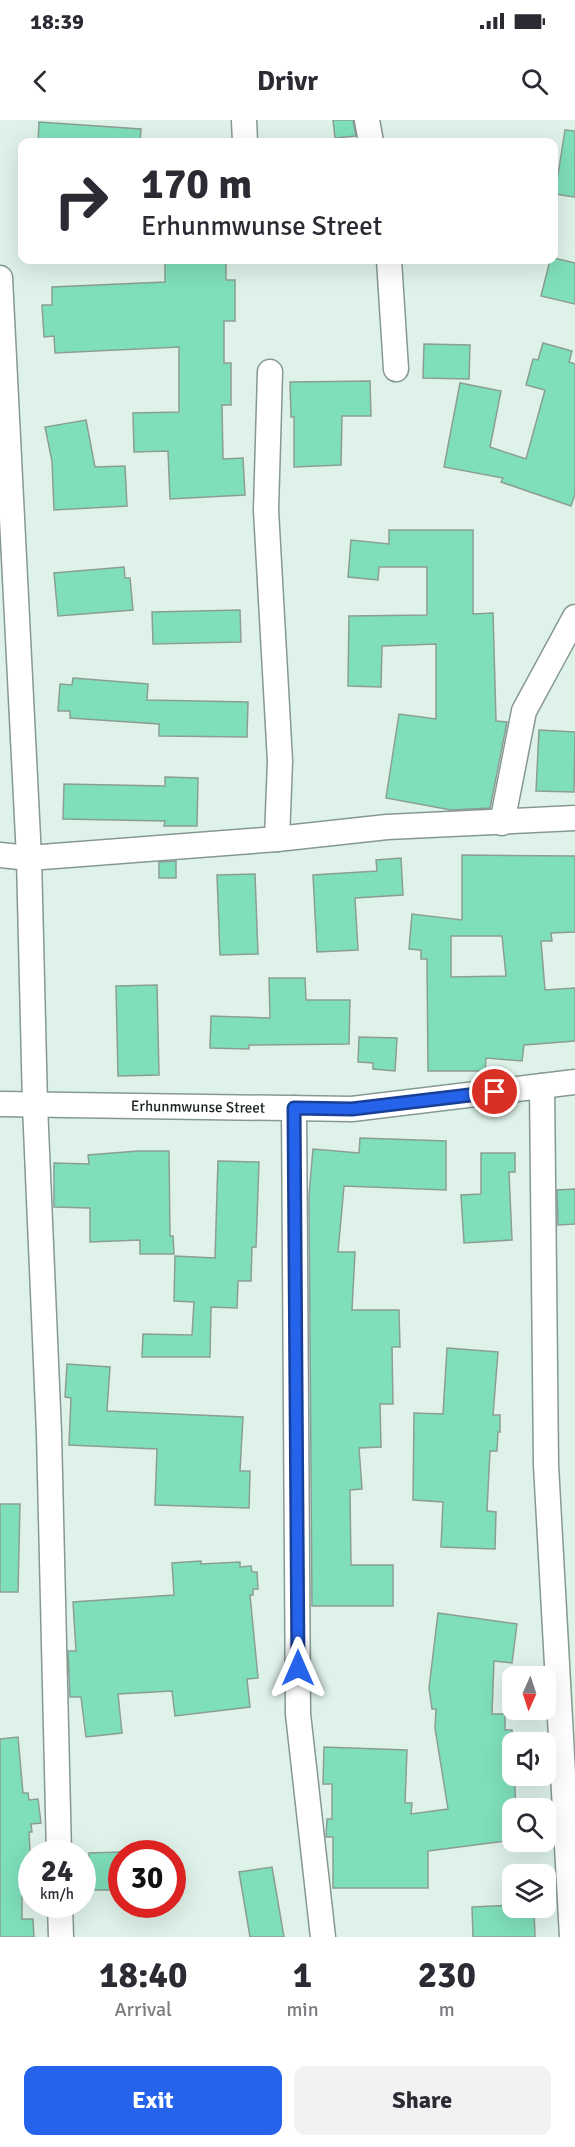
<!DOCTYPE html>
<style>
:root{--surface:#fff;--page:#f2f2f3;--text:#2b2b33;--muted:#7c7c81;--accent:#2563eb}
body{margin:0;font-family:Signika,sans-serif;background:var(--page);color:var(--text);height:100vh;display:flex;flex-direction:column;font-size:22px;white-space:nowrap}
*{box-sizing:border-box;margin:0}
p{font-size:20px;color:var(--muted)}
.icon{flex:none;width:33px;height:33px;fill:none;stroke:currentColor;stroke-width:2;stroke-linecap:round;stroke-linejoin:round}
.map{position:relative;height:1817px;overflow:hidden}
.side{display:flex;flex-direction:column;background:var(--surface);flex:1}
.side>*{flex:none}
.hud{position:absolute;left:18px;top:18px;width:540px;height:126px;border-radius:12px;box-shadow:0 6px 24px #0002;background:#fff;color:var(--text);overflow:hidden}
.needle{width:39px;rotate:183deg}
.buttons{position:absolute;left:502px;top:1546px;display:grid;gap:12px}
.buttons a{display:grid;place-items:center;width:54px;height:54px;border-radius:12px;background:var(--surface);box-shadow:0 6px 24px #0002;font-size:30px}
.speed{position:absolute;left:18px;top:1720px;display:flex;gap:12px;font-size:30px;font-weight:700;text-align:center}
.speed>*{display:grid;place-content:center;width:78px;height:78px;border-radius:50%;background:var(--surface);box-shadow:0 6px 24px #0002;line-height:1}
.speed small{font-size:15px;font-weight:400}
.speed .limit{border:9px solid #d22;background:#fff;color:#111}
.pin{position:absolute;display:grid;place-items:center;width:51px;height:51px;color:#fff;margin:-26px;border:3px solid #fff;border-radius:50%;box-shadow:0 2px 6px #0007}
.me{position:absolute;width:66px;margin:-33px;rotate:0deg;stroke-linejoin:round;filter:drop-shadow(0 0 4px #0008)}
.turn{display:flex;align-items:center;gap:21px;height:126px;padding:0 24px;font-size:27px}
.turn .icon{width:78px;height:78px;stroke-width:2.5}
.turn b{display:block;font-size:42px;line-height:51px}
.eta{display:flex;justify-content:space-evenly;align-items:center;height:102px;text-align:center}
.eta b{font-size:36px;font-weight:700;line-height:42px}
.action{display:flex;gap:12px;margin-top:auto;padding:12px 24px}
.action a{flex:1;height:69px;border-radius:12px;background:var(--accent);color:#fff;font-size:24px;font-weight:700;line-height:69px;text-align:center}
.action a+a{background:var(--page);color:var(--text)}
.status{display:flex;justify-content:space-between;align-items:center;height:42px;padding:0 30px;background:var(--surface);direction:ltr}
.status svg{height:16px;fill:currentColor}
header{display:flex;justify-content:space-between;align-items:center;height:78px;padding:0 24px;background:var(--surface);font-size:27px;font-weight:700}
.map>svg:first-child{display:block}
.building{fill:#7fdfbb;stroke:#8b9e95;stroke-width:1.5;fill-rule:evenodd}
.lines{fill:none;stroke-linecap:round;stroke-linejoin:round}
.street-casing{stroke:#869990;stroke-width:27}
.street{stroke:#fff;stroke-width:24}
.route-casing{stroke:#184099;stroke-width:15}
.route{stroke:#2563eb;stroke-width:10}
.labels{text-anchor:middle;stroke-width:4.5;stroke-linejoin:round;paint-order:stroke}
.street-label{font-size:15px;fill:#1a221e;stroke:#def2e9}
</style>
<div class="status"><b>18:39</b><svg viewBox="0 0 49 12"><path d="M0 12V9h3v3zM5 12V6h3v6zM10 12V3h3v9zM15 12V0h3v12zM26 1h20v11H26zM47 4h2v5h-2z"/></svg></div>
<header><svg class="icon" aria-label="back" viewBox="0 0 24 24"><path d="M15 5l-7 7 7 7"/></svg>Drivr<svg class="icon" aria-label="search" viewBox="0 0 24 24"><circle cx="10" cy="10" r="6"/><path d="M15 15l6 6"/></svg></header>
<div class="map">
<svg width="575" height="1817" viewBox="0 0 575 1817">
<rect width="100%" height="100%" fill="#def2e9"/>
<!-- building -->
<path class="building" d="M333,0H353L356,16L335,18Z
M39,2L141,9L140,22H38Z
M565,10L575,11V77L555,74Z
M554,138L575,143V184L541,176L550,140Z
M165,140H226V160H235V201H224V243H231V285H222L223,339L243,338L245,375L170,379L168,331L134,332L133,293L179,292V227L55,233L54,216L44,217L42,185H52V167L165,162Z
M543,223L572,231L569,242L575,244V374L571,386L501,362L503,358L444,347L460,263L501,271L490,327L526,339L545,270L526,265L533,239L538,240Z
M424,224L470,225L469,259L423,258Z
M370,261L371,296H342L341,345L294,347V297H291L290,262Z
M86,300L95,347L125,346L127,386L54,390L52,341L45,307Z
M389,410H473V494L493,493L496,601L507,602L490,688L451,690L386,678L399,594L436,599V524L382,526L381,567L348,566L349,496L427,495V447H379L378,460L348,457L351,420L389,424Z
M124,447L125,458H130L133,490L58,496L54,453Z
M240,490L241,522L153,524L152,492Z
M73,558L148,564L147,580L248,582L247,617L159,616V604L70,598V591H58L60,564L72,565Z
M539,610L575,612L574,672L536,671Z
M165,657L198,658L197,706H164L165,701L63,699L64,664L165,666Z
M462,735L575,736V812L551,813L552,821H541L545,870L575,868V921L524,925L522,941L486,938L485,951H428L427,839H421V830L409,829L412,794L462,800ZM451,816H502L506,856L451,857Z
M401,738L403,775L355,778L358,830L317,832L313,755L377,751L376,740Z
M176,741V758H159V742Z
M255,754L258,834L220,835L217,755Z
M269,858H305L306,880H350L349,924L249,925V929L210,928L211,896L270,898Z
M157,865L159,955L118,956L116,866Z
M359,917L397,918L395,951L373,949V943L358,942Z
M360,1018L446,1021V1070L344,1066L338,1132H355L352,1190H399L400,1227H392L393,1284H380L381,1327L359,1328L362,1369L350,1370L351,1445H393V1486H312L309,1076L313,1029L359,1033Z
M138,1031H169L170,1116H173L174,1134H140V1120L90,1122V1088L54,1087V1043L89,1044L88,1035Z
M481,1033H515V1052H509L512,1120L464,1123L461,1075L481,1074Z
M218,1041L259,1042L256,1127H252L251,1161H238L237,1188L211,1187L210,1237H142L143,1214L192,1215L194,1182L174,1181L175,1136L215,1138Z
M575,1069V1104L558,1105L557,1070Z
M447,1228L498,1232L493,1295H500V1312H498L497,1331H490L487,1391L496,1392L495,1429L441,1427L443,1382L413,1380L414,1293L443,1294Z
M67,1244L110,1247L107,1291L243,1297L240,1351H250L249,1388L155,1385L157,1329L69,1325L71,1278L65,1277Z
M0,1384H20L18,1472H0Z
M201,1441V1444L240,1442V1447L251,1446L252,1452H257L258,1469H253V1475H250L258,1558L247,1559L250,1587L175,1596L172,1571L118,1574L122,1613L86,1617L81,1577H70L68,1531H76L73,1482L174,1475L172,1443Z
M438,1493L517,1504L512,1543L494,1541L492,1594H505V1610H512L516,1689H513V1720L428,1731V1768H333V1717H326L327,1699H332V1664H323L324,1627L407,1630L405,1683H412L411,1694L448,1689L435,1608L436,1589H432L429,1568Z
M18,1617L23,1673H28L29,1680L38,1679L41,1703L31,1704L32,1712H29L32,1771L22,1772V1799H33L34,1817H0V1619Z
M122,1732V1770H90L89,1733Z
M272,1747L284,1817H250L239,1752Z
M513,1785V1788H534L535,1817H473L472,1787Z"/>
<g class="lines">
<!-- street casing -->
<g class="street-casing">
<g id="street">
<path d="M244,0L245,22"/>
<path d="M367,0L371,22"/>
<path d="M389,140L396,249"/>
<path d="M0,158L29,738L35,985L49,1313L59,1734"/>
<path d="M270,252L266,390L280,641L277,719"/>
<path d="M502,703L524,591L575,497"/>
<path d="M0,735L29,738L277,719L387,707L575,698"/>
<path d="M542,966L546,1345L572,1817"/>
<path id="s1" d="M0,984L352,989L575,962"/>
<path d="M294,988L298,1594L323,1817"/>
<path d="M60,1785L61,1817"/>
</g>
</g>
<!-- street -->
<use href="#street" class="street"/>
</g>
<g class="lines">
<!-- route casing -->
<g class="route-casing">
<path id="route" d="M298,1548L294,988L352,989L495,972"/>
</g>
<!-- route -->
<use href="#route" class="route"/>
</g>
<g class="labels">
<!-- street labels -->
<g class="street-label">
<text dy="5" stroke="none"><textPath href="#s1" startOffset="198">Erhunmwunse Street</textPath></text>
</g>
</g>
</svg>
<div class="buttons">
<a><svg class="needle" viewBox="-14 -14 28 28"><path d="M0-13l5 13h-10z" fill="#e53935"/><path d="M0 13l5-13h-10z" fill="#7c7c81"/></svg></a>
<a><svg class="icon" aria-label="sound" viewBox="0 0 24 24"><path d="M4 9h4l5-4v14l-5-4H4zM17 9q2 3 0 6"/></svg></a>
<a><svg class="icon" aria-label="search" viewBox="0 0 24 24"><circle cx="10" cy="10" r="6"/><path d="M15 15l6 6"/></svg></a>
<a><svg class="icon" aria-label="layers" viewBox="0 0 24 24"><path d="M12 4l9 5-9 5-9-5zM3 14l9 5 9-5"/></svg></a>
</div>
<div class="speed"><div>24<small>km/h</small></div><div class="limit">30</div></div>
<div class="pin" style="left:495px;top:972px;background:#d93025"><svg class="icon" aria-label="arrive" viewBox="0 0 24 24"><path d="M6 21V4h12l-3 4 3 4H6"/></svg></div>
<svg class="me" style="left:298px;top:1548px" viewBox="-20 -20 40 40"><path d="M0-17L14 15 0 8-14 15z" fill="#2563eb" stroke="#fff" stroke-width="4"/></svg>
<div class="hud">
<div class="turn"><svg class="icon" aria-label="right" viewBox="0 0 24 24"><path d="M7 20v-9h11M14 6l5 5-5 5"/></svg><div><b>170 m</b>Erhunmwunse Street</div></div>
</div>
</div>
<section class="side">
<div class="eta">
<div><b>18:40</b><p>Arrival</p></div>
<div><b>1</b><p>min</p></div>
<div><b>230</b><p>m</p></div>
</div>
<div class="action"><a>Exit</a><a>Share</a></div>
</section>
